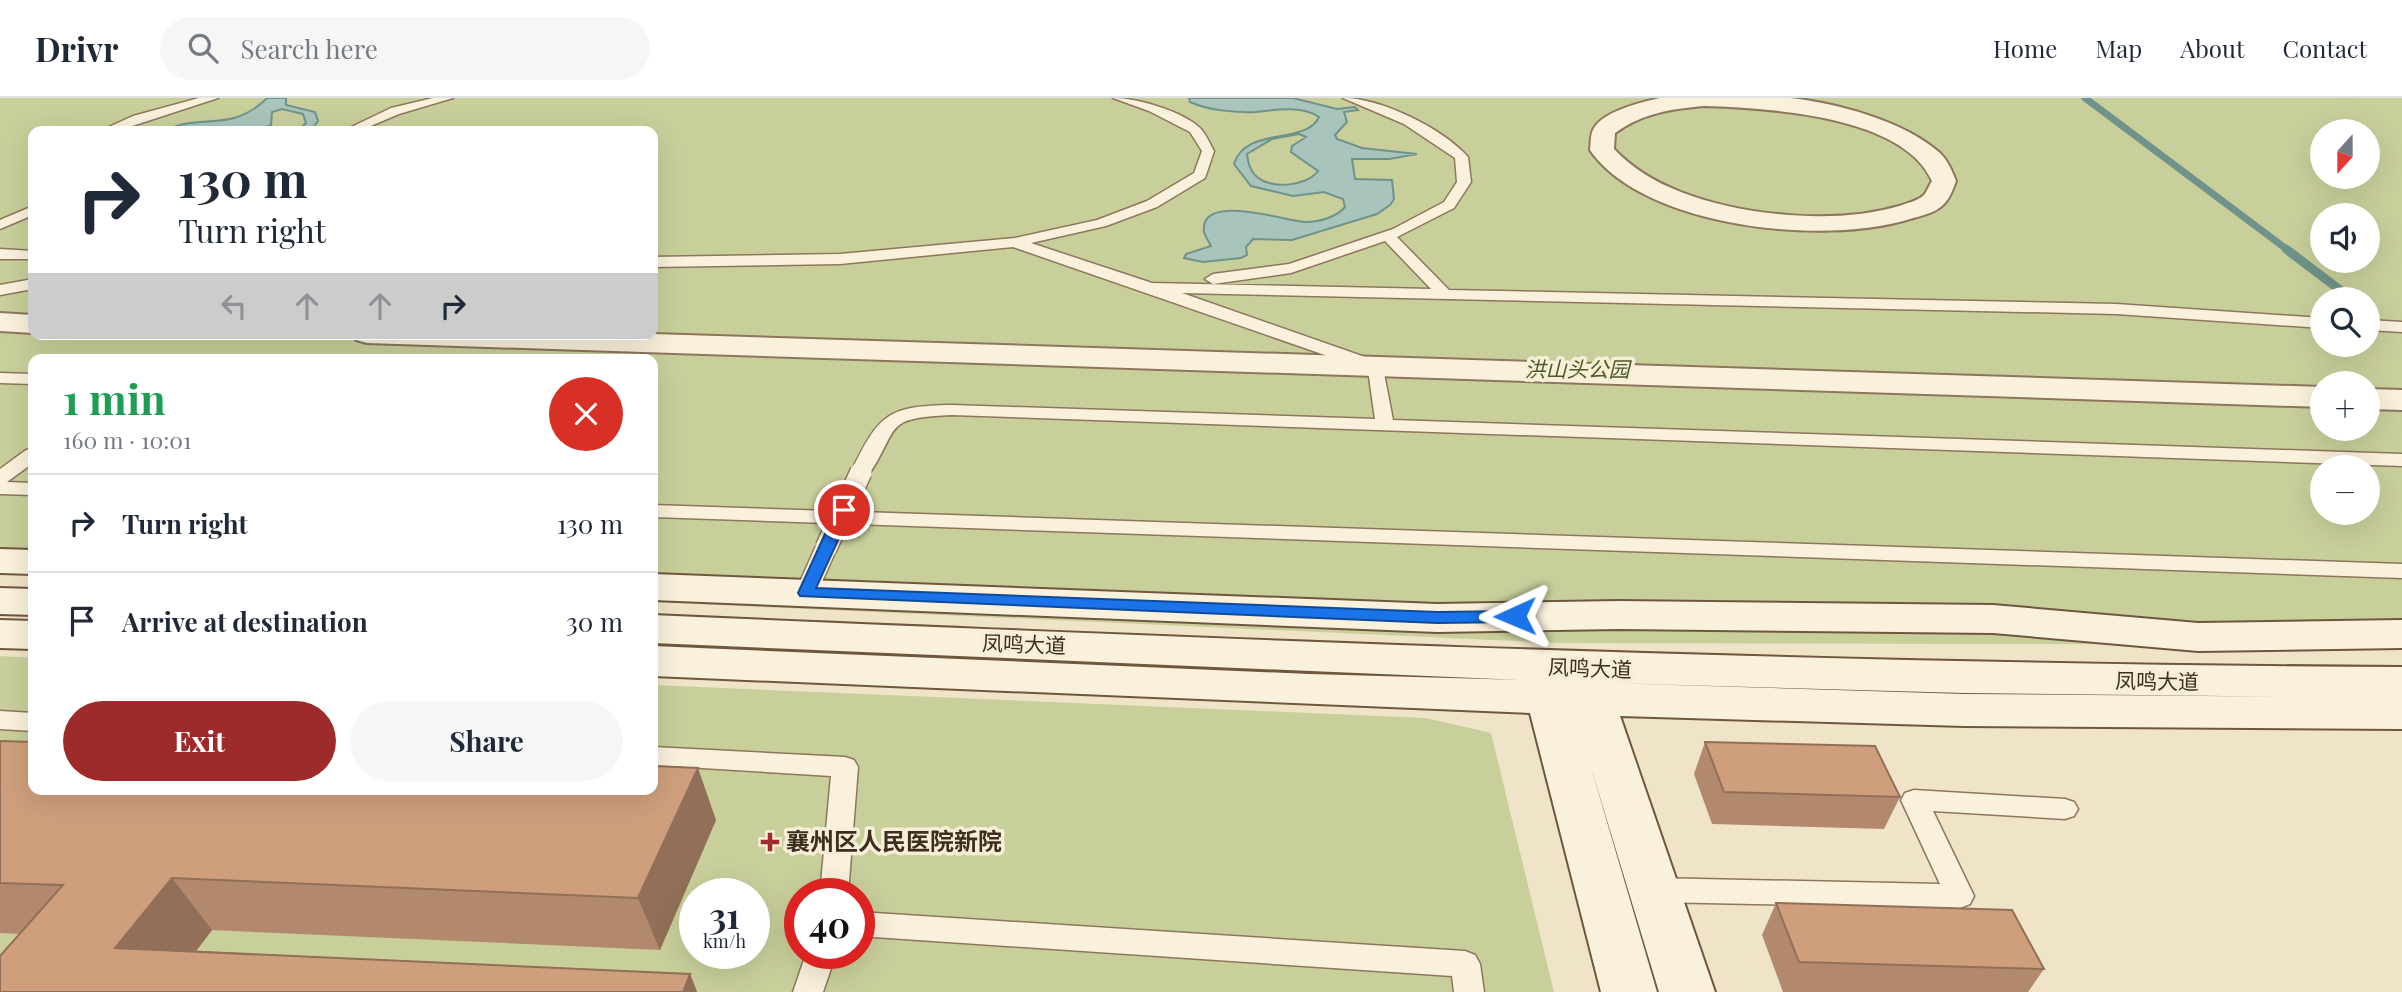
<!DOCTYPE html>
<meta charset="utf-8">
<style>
:root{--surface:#fff;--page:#f6f6f7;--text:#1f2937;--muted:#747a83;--line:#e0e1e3;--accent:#9e2a2b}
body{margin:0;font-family:"Playfair Display","Noto Sans SC",serif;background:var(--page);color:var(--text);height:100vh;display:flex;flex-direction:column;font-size:26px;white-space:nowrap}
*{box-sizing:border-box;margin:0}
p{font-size:23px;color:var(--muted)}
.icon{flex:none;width:38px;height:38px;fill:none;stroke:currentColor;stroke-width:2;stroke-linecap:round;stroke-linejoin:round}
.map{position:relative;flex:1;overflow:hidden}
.panel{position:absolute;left:28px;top:256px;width:630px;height:441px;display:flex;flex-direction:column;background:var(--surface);border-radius:14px;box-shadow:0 7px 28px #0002}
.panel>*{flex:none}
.banner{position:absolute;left:28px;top:28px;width:630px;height:214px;border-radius:14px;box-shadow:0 7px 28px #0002;background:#fff;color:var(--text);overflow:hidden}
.needle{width:46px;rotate:201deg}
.tools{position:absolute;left:2310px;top:21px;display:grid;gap:14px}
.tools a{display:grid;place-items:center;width:70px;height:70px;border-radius:50%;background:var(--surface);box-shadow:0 7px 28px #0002;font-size:35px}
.speed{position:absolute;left:679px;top:780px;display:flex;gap:14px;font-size:35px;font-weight:700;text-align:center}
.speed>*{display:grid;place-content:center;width:91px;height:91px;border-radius:50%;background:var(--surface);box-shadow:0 7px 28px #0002;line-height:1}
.speed small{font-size:18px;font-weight:400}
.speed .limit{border:10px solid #d22;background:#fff;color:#111}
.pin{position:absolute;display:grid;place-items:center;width:60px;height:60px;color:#fff;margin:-30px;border:4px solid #fff;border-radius:50%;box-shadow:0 2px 7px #0007}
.me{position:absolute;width:77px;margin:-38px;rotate:269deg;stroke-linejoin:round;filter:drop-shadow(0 0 5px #0008)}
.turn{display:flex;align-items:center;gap:24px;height:147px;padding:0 35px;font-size:32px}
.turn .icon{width:91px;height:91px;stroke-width:2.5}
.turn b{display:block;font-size:49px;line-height:60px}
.lanes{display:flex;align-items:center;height:66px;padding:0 35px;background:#0003;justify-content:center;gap:35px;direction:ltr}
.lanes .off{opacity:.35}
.round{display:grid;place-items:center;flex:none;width:74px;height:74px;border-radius:37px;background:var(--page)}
.overview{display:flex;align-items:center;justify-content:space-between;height:119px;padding:0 35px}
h1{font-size:42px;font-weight:700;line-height:52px;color:#1e9e55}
.cta{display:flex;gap:14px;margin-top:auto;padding:14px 35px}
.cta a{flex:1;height:80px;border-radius:42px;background:var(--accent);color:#fff;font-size:28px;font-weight:700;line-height:80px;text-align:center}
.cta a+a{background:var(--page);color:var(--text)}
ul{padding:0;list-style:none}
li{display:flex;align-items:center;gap:21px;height:98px;padding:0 35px;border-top:2px solid var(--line)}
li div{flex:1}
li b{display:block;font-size:26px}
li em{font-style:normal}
header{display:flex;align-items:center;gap:42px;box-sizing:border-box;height:98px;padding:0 35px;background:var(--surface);border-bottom:2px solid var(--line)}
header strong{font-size:33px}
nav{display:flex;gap:38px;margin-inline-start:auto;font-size:24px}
.search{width:490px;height:63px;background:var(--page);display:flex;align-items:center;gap:18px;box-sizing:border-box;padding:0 24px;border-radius:38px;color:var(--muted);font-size:26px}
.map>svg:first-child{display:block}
.green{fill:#c9cf9b;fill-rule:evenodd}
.water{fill:#a9c4bc;stroke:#6f938a;stroke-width:2;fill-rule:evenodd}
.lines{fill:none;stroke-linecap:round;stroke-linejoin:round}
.stream-far1{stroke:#6f938a;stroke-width:7}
.stream{stroke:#6f938a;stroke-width:9}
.lane-casing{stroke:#8d765c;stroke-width:3}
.street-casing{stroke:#8d765c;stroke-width:4}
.secondary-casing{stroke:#6f573f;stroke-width:4}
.lane{fill:#faf1dc;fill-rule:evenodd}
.street{fill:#faf1dc;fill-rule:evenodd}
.secondary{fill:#faf1dc;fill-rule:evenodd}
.lane-bridge-casing{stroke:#8d765c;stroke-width:24;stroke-linecap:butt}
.lane-bridge{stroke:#faf1dc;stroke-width:21}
.wall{fill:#b2896c}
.shaded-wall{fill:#916f58}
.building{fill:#cf9f7d;stroke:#916f58;stroke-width:2}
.route{fill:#1a73e8;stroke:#114b97;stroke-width:2}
.poi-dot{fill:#9e2a2b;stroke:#f7eed8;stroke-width:2.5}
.labels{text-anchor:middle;stroke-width:7;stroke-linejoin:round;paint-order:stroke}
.park-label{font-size:21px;font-style:italic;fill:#4d5a26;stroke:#f7eed8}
.street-label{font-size:21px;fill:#3d2e20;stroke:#f7eed8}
.near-poi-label{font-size:24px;font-weight:bold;fill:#3d2e20;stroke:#f7eed8;text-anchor:start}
</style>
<header>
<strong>Drivr</strong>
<div class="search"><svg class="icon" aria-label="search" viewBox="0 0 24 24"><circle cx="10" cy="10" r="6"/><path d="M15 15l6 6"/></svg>Search here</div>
<nav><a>Home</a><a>Map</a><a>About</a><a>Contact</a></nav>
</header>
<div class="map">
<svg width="2402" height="894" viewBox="0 0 2402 894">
<rect width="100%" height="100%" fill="#f0e4c8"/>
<!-- green -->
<path class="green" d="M0,0H2402V547L1562,545L653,504V261H33V474L0,472ZM33,33H653V236H33ZM2322,33H2368V79H2322ZM2322,117H2368V163H2322ZM2322,201H2368V247H2322ZM2322,285H2368V331H2322ZM2322,369H2368V415H2322Z
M0,558L33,560V691H653V587L1426,620L1491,635L1554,894H0ZM695,796H754V856H695ZM800,796H859V856H800Z"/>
<!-- water -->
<path class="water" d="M267,0H286V7L315,14L318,23L310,33H298L306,25L303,16L282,11L272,14L271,27L258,33H165C201,14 231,36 267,0Z
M1189,0H1293L1337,11L1355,9L1358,12L1344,14L1347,24L1335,37L1337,41L1362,50L1417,56L1389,61H1352L1355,81L1392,82L1394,101L1390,107L1377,116L1292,142L1253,141L1246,149L1247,157L1241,160L1203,164L1184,160L1186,156L1211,148C1209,144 1205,138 1204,134C1199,93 1288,124 1306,124C1320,124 1336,119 1345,109L1343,101L1324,94L1293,98L1251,88L1234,66C1245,28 1307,47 1319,19C1301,7 1275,12 1255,14C1234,15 1208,12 1190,4ZM1299,36L1306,39L1292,48L1291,54L1318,73C1306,89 1269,92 1255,77C1249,71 1248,63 1247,56L1272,41Z"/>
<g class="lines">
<!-- stream-far1 -->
<path class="stream-far1" d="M2085,0L2289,153"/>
<!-- stream -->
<path class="stream" d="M2286,151L2352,201"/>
<!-- lane casing -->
<g class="lane-casing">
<path id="lane" d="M199,0H218L117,33H100L133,18Z
M433,0H453L399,16L359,33H343L391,10Z
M1113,0C1137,0 1182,13 1200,30C1206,36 1210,46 1214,53L1205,80L1157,109L1106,128L1031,145L1152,185L1431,191L1385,143L1291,175L1213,186L1205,181L1213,176L1289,166L1393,131L1444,104L1457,84L1455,60L1404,26L1343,0C1381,0 1442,30 1468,59L1471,84L1454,110L1397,139L1449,192L2116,206L2322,220V230L2116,216L1182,195L1382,265L1393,322L2402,356V368L952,317C881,320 901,329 868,378L861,380L851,374C879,316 887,308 952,307L1375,321L1368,272L1013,149L840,166L653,169V159L840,156L1015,140L1097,122L1147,103L1194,75L1202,53L1190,34L1149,13Z
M33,108V117L0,131V122Z
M0,151L33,153V161H0Z
M33,181V191L0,197V187Z
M2368,222L2402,224V234L2368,232Z
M0,275L33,276V286L0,285Z
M33,350V365L7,384L33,385V397L0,396V371L26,352Z
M653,407L2402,466V480L653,419Z
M826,443L833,445L837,450L817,495L814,500H798L795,495L815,450L819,445Z
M0,613L33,615V633L0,631Z
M653,649L845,659L854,662L858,669L848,796H820L831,678L653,667Z
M1914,692L2065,701L2074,704L2078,711L2074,718L2065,721L1933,713L1974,798L1970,806L1960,810L1654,804L1644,800L1640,792L1644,784L1654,780L1940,786L1901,702L1905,695Z
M859,814L1465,853L1475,857L1480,866L1484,894H1454L1452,878L859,838Z
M806,856H836L823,894H793Z"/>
</g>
<!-- street casing -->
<g class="street-casing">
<path id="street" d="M1660,0C1703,0 1747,0 1790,0C1837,5 1904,23 1940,55C1948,63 1952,73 1956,83C1953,91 1950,100 1944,106C1936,115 1920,118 1910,121C1825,148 1644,130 1590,52C1591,45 1590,36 1594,30C1604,13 1642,4 1660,0ZM1704,8C1767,10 1903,17 1932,83C1929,87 1927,94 1924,97C1918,103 1907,105 1899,108C1836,127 1743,118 1681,94C1655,84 1633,71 1614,51L1615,35C1643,15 1671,11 1704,8Z
M0,215L33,217V235L0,233Z
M352,236H653L2322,289V309L367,245L356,242Z
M2368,291L2402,292V312L2368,311Z"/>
</g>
<!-- secondary casing -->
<g class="secondary-casing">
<path id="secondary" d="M0,451L33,452V476L0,475Z
M653,476L1437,506L1619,503L1993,507L2198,525L2402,522V550L2198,553L1993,535L1619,531L1437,534L653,502Z
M0,490L33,491V517L0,516Z
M653,517C1236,542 1818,566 2402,569V631L1964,628L1620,618L1715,894H1659L1590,666L1657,894H1601L1530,615L653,578V548L1309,576L1521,582L653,545ZM1608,585L1964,595L2312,599L1964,596Z
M0,522L33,523V551L0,550Z"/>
</g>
<!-- lane -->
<use href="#lane" class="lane"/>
<!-- street -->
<use href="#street" class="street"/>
<!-- secondary -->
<use href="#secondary" class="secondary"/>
<!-- lane-bridge casing -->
<g class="lane-bridge-casing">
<path id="lane-bridge" d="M826,450L861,374"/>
</g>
<!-- lane-bridge -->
<use href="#lane-bridge" class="lane-bridge"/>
</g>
<!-- wall -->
<path class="wall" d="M0,643L716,722L660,852L212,832L196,853L690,876L697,894H0L20,836L0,835Z
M1705,644L1900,699L1884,731L1712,726L1694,676Z
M1776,805L2044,871L2028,894H1783L1762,837Z"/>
<!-- shaded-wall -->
<path class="shaded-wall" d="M698,670L716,722L660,852L638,800Z
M172,780L212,832L165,894L115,850Z
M690,876L697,894H683Z"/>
<!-- building -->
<path class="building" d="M0,643L33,644V691H653V668L698,670L638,800L172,780L115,850L690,876L683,894H0V858L63,787L0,785Z
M1705,644L1875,648L1900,699L1724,694Z
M1776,805L2012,812L2044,871L1799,864Z"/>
<!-- route -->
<path class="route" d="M844,407L852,412L816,490L1437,514L1515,513L1523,518L1515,524L1437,525L800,498L798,495L836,412Z"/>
<!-- markers -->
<path class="poi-dot" d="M766.5 733.5h7v7h7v7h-7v7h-7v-7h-7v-7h7z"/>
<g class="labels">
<!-- park labels -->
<g class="park-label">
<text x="1577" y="279">洪山头公园</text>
</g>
<!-- street labels -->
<g class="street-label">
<text transform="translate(1024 547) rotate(2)" y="7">凤鸣大道</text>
<text transform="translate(1590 571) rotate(2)" y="7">凤鸣大道</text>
<text transform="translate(2157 584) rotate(1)" y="7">凤鸣大道</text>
</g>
<!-- near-poi labels -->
<g class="near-poi-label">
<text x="786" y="752">襄州区人民医院新院</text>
</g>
</g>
</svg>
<div class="tools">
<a><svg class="needle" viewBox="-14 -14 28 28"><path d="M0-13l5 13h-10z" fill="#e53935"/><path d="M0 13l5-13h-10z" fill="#747a83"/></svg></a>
<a><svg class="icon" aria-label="sound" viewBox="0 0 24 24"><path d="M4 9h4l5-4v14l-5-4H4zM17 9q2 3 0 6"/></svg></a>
<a><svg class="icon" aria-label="search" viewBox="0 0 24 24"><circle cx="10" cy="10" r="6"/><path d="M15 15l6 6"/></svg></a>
<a>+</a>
<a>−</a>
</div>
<div class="speed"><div>31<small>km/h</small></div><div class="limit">40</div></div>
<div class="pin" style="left:844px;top:412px;background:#d93025"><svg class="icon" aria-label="arrive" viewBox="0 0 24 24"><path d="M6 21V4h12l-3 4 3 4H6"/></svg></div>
<svg class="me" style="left:1515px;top:518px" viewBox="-20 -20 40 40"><path d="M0-17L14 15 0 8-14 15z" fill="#1a73e8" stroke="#fff" stroke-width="4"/></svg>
<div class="banner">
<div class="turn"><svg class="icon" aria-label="right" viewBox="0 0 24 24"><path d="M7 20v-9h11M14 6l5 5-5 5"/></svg><div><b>130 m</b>Turn right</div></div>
<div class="lanes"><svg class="icon off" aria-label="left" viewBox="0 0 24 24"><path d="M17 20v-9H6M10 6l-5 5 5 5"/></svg><svg class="icon off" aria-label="ahead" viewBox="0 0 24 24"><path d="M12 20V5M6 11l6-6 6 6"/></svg><svg class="icon off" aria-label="ahead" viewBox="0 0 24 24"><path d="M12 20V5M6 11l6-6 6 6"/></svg><svg class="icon" aria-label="right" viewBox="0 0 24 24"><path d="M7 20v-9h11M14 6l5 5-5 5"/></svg></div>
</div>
<section class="panel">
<div class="overview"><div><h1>1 min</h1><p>160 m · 10:01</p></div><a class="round" style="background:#d93025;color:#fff"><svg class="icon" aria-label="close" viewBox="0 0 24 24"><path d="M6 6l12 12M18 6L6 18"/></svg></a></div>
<ul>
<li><svg class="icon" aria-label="right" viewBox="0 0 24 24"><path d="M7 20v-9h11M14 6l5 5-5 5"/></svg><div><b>Turn right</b></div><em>130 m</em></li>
<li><svg class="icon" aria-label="arrive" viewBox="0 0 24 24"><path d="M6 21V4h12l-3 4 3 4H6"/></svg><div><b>Arrive at destination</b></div><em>30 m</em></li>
</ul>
<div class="cta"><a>Exit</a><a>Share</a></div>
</section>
</div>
